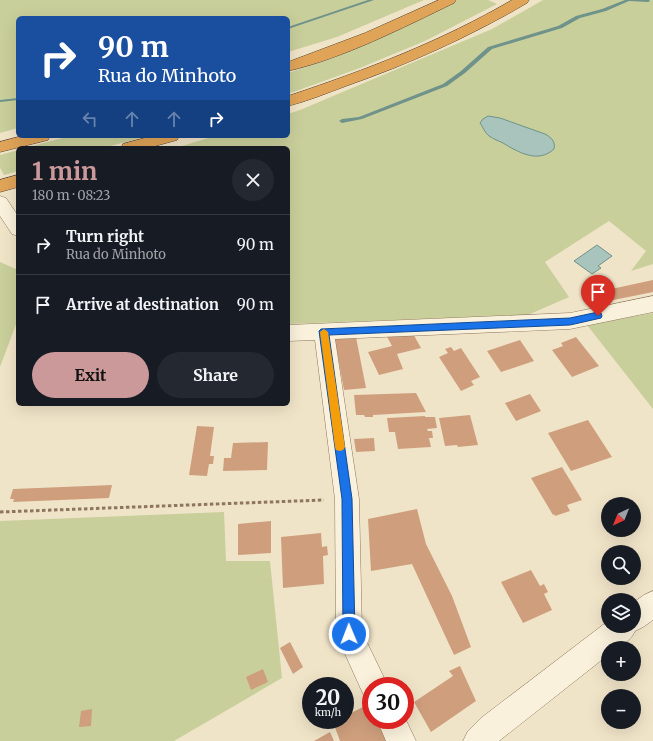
<!DOCTYPE html>
<meta charset="utf-8">
<style>
:root{--surface:#171b24;--page:#242831;--text:#f1f3f6;--muted:#9ea1a6;--line:#363941;--accent:#cc999b}
body{margin:0;font-family:Merriweather,serif;background:var(--page);color:var(--text);height:100vh;display:flex;flex-direction:column;font-size:15px;white-space:nowrap}
*{box-sizing:border-box;margin:0}
p{font-size:13px;color:var(--muted)}
.icon{flex:none;width:22px;height:22px;fill:none;stroke:currentColor;stroke-width:2;stroke-linecap:round;stroke-linejoin:round}
.map{position:relative;flex:1;overflow:hidden}
.panel{position:absolute;left:16px;top:146px;width:274px;height:260px;display:flex;flex-direction:column;background:var(--surface);border-radius:6px;box-shadow:0 4px 16px #0002}
.panel>*{flex:none}
.guide{position:absolute;left:16px;top:16px;width:274px;height:122px;border-radius:6px;box-shadow:0 4px 16px #0002;background:#1a4fa0;color:#fff;overflow:hidden}
.needle{width:26px;rotate:223deg}
.controls{position:absolute;left:601px;top:497px;display:grid;gap:8px}
.controls a{display:grid;place-items:center;width:40px;height:40px;border-radius:50%;background:var(--surface);box-shadow:0 4px 16px #0002;font-size:20px}
.speed{position:absolute;left:302px;top:677px;display:flex;gap:8px;font-size:20px;font-weight:700;text-align:center}
.speed>*{display:grid;place-content:center;width:52px;height:52px;border-radius:50%;background:var(--surface);box-shadow:0 4px 16px #0002;line-height:1}
.speed small{font-size:10px;font-weight:400}
.speed .limit{border:6px solid #d22;background:#fff;color:#111}
.pin{position:absolute;display:grid;place-items:center;width:34px;height:34px;color:#fff;margin:-41px -17px;border-radius:50% 50% 50% 0;rotate:-45deg;box-shadow:0 0 4px #0007}
.pin .icon{rotate:45deg}
.me{position:absolute;width:44px;margin:-22px;rotate:359deg;stroke-linejoin:round;filter:drop-shadow(0 0 3px #0008)}
.turn{display:flex;align-items:center;gap:14px;height:84px;padding:0 16px;font-size:18px}
.turn .icon{width:52px;height:52px;stroke-width:2.5}
.turn b{display:block;font-size:28px;line-height:34px}
.lanes{display:flex;align-items:center;height:38px;padding:0 16px;background:#0003;justify-content:center;gap:20px;direction:ltr}
.lanes .off{opacity:.35}
.round{display:grid;place-items:center;flex:none;width:42px;height:42px;border-radius:21px;background:var(--page)}
.head{display:flex;align-items:center;justify-content:space-between;height:68px;padding:0 16px}
h1{font-size:24px;font-weight:700;line-height:30px;color:var(--accent)}
.primary-button{display:flex;gap:8px;margin-top:auto;padding:8px 16px}
.primary-button a{flex:1;height:46px;border-radius:24px;background:var(--accent);color:#111;font-size:16px;font-weight:700;line-height:46px;text-align:center}
.primary-button a+a{background:var(--page);color:var(--text)}
ul{padding:0;list-style:none}
li{display:flex;align-items:center;gap:12px;height:60px;padding:0 16px;border-top:1px solid var(--line)}
li div{flex:1}
li b{display:block;font-size:15px}
li em{font-style:normal}
.map>svg:first-child{display:block}
.green{fill:#c9cf9b}
.water{fill:#a9c4bc;stroke:#6f938a}
.lines{fill:none;stroke-linecap:round;stroke-linejoin:round}
.stream{fill:#6f938a;fill-rule:evenodd}
.building{fill:#cf9f7d}
.minor-casing{stroke:#8d765c;stroke-width:1}
.motorway-casing{stroke:#5b4430;stroke-width:1}
.path{stroke:#8d765c;stroke-width:3;stroke-dasharray:3.5 2.5;stroke-linecap:butt}
.minor{fill:#faf1dc;fill-rule:evenodd}
.motorway{fill:#e0a458;fill-rule:evenodd}
.route{fill:#1a73e8;stroke:#114b97}
.slow{fill:#f59e0b}
</style>
<div class="map">
<svg width="653" height="741" viewBox="0 0 653 741">
<rect width="100%" height="100%" fill="#f0e4c8"/>
<!-- green -->
<path class="green" d="M0,0H424L337,37L288,52V18H18V128L0,133Z
M458,0H488L497,4L425,41L360,68L288,94V73L336,57L383,37Z
M543,0H653V264L631,271L646,251L609,221L545,262L569,297L528,315L288,324V148H175L215,136H288V114L300,110L492,29Z
M70,136H148L103,148H25Z
M18,150V171L4,175L0,168V155Z
M0,262L18,270V319L0,367Z
M653,313V409L587,325Z
M224,512L226,561H270L282,678L174,741H0V521Z"/>
<!-- water -->
<path class="water" d="M488,116L500,118L545,134C551,137 556,142 554,149C538,164 518,152 503,143C499,141 493,139 489,136C485,133 483,127 480,123L483,119Z
M597,245L612,256L598,266L601,268L592,274L574,261Z"/>
<g class="lines">
<!-- stream -->
<path class="stream" d="M368,0H374L288,29V27Z
M625,0H649L650,1L648,2L629,1L606,11L580,18L562,28L492,49L465,73L447,86L362,119L342,123L339,121L342,119L359,117L443,84L461,71L488,47L558,26L576,16L602,9Z
M18,98V100L0,102V100Z"/>
</g>
<!-- building -->
<path class="building" d="M653,280V292L594,304L588,294Z
M411,330L421,348L397,354L403,369L379,375L368,352L392,346L384,331Z
M355,332L366,388L344,390L334,335Z
M576,337L599,366L572,377L552,350L563,346L561,343Z
M520,340L534,361L501,372L487,351Z
M451,347L454,351L461,348L480,377L471,381L474,385L461,391L439,357L448,353L445,349Z
M416,393L426,412L373,415V417H365L364,415H356L354,395Z
M530,394L541,411L516,421L505,403Z
M470,415L478,445L458,447L457,445L445,446L439,418Z
M425,416V417H435L437,428L427,429L428,431H432L433,438H429L431,447L398,449L395,432H389L387,418Z
M588,420L612,457L571,471L548,433Z
M197,426L214,427L210,456H214L213,464H209L207,476L189,475Z
M374,438L375,451L356,452L354,439Z
M268,442L267,470L223,471L224,458H231L233,443Z
M562,467L582,500L567,505L570,511L555,516L554,514L553,515L531,478Z
M112,485L109,498L13,502L14,499H10L13,489Z
M417,509L426,544L452,596L471,647L454,655L412,564L371,571L368,519Z
M271,521V553L238,555V524Z
M321,533L322,547L327,546L328,555L323,556L324,584L283,588L281,537Z
M531,570L540,586L544,584L548,592L544,594L552,610L523,623L501,582Z
M290,642L303,667L293,674L280,648Z
M460,666L476,701L431,732L414,702L453,676L449,671Z
M263,669L268,682L251,690L246,677Z
M371,703V720H384L393,741H340L333,722L338,720H345V716Z
M92,709L91,726L79,727L81,711Z
M330,732L334,741H314Z"/>
<g class="lines">
<!-- minor casing -->
<g class="minor-casing">
<path id="minor" d="M0,196L6,198L18,216V236L12,234L0,216Z
M653,296V312L570,329L335,339L359,499L362,632L388,686H371V699L364,696L336,634L335,499L315,340L288,341V325L570,313Z
M653,591V620L643,627L635,631C631,641 619,648 608,648V655L499,741H463L468,731L481,718L608,621V626H634V602L644,595Z
M405,718L416,741H386L377,720H405Z"/>
</g>
<!-- motorway casing -->
<g class="motorway-casing">
<path id="motorway" d="M439,0H456L454,3C402,28 344,58 288,71V62L365,33Z
M512,0H529L527,3C469,37 409,64 346,86C327,93 308,101 288,106V96C366,70 442,41 512,0Z
M22,136H50L48,140L0,152V142Z
M152,136H179L177,140L148,148H121L123,144Z
M18,175V187L0,192V180Z"/>
</g>
<!-- path -->
<path class="path" d="M0,512L324,500"/>
<!-- minor -->
<use href="#minor" class="minor"/>
<!-- motorway -->
<use href="#motorway" class="motorway"/>
</g>
<!-- route -->
<path class="route" d="M598,312L601,313L602,316L601,318L570,325L329,335L352,499L355,634L353,639L349,640L345,639L343,634L342,499L319,331L321,329L570,318Z"/>
<!-- slow -->
<path class="slow" d="M324,329L328,332L345,447L343,450L340,451L336,450L335,447L320,332Z"/>
</svg>
<div class="controls">
<a><svg class="needle" viewBox="-14 -14 28 28"><path d="M0-13l5 13h-10z" fill="#e53935"/><path d="M0 13l5-13h-10z" fill="#9ea1a6"/></svg></a>
<a><svg class="icon" aria-label="search" viewBox="0 0 24 24"><circle cx="10" cy="10" r="6"/><path d="M15 15l6 6"/></svg></a>
<a><svg class="icon" aria-label="layers" viewBox="0 0 24 24"><path d="M12 4l9 5-9 5-9-5zM3 14l9 5 9-5"/></svg></a>
<a>+</a>
<a>−</a>
</div>
<div class="speed"><div>20<small>km/h</small></div><div class="limit">30</div></div>
<div class="pin" style="left:598px;top:316px;background:#d93025"><svg class="icon" aria-label="arrive" viewBox="0 0 24 24"><path d="M6 21V4h12l-3 4 3 4H6"/></svg></div>
<svg class="me" style="left:349px;top:634px" viewBox="-20 -20 40 40"><circle r="17" fill="#1a73e8" stroke="#fff" stroke-width="3"/><path d="M0-11L8 9 0 5-8 9z" fill="#fff"/></svg>
<div class="guide">
<div class="turn"><svg class="icon" aria-label="right" viewBox="0 0 24 24"><path d="M7 20v-9h11M14 6l5 5-5 5"/></svg><div><b>90 m</b>Rua do Minhoto</div></div>
<div class="lanes"><svg class="icon off" aria-label="left" viewBox="0 0 24 24"><path d="M17 20v-9H6M10 6l-5 5 5 5"/></svg><svg class="icon off" aria-label="ahead" viewBox="0 0 24 24"><path d="M12 20V5M6 11l6-6 6 6"/></svg><svg class="icon off" aria-label="ahead" viewBox="0 0 24 24"><path d="M12 20V5M6 11l6-6 6 6"/></svg><svg class="icon" aria-label="right" viewBox="0 0 24 24"><path d="M7 20v-9h11M14 6l5 5-5 5"/></svg></div>
</div>
<section class="panel">
<div class="head"><div><h1>1 min</h1><p>180 m · 08:23</p></div><a class="round"><svg class="icon" aria-label="close" viewBox="0 0 24 24"><path d="M6 6l12 12M18 6L6 18"/></svg></a></div>
<ul>
<li><svg class="icon" aria-label="right" viewBox="0 0 24 24"><path d="M7 20v-9h11M14 6l5 5-5 5"/></svg><div><b>Turn right</b><p>Rua do Minhoto</p></div><em>90 m</em></li>
<li><svg class="icon" aria-label="arrive" viewBox="0 0 24 24"><path d="M6 21V4h12l-3 4 3 4H6"/></svg><div><b>Arrive at destination</b></div><em>90 m</em></li>
</ul>
<div class="primary-button"><a>Exit</a><a>Share</a></div>
</section>
</div>
